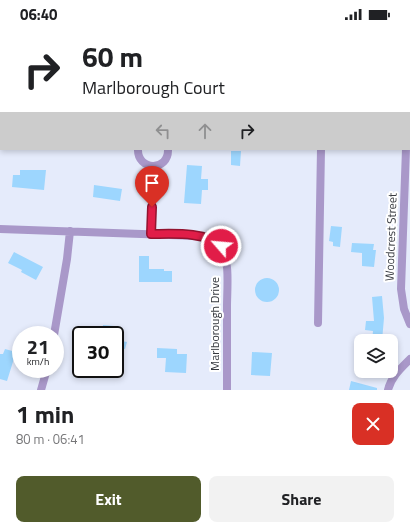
<!DOCTYPE html>
<meta charset="utf-8">
<style>
:root{--surface:#fff;--page:#f2f2f2;--text:#202124;--muted:#757577;--accent:#515b2b}
body{margin:0;font-family:"Titillium Web",sans-serif;background:var(--page);color:var(--text);height:100vh;display:flex;flex-direction:column;font-size:15px;white-space:nowrap}
*{box-sizing:border-box;margin:0}
p{font-size:13px;color:var(--muted)}
.icon{flex:none;width:22px;height:22px;fill:none;stroke:currentColor;stroke-width:2;stroke-linecap:round;stroke-linejoin:round}
.map{position:relative;height:362px;overflow:hidden}
.details{display:flex;flex-direction:column;background:var(--surface);flex:1}
.details>*{flex:none}
.guide{position:absolute;left:0px;top:0px;width:410px;height:122px;box-shadow:0 2px 6px #0003;background:#fff;color:var(--text);overflow:hidden}
.buttons{position:absolute;left:354px;top:306px;display:grid;gap:8px}
.buttons a{display:grid;place-items:center;width:44px;height:44px;border-radius:8px;background:var(--surface);box-shadow:0 2px 6px #0003;font-size:20px}
.speed{position:absolute;left:12px;top:298px;display:flex;gap:8px;font-size:20px;font-weight:700;text-align:center}
.speed>*{display:grid;place-content:center;width:52px;height:52px;border-radius:50%;background:var(--surface);box-shadow:0 2px 6px #0003;line-height:1}
.speed small{font-size:10px;font-weight:400}
.speed .limit{border:2px solid #111;border-radius:6px;background:#fff;color:#111}
.pin{position:absolute;display:grid;place-items:center;width:34px;height:34px;color:#fff;margin:-41px -17px;border-radius:50% 50% 50% 0;rotate:-45deg;box-shadow:0 0 4px #0007}
.pin .icon{rotate:45deg}
.me{position:absolute;width:44px;margin:-22px;rotate:297deg;stroke-linejoin:round;filter:drop-shadow(0 0 3px #0008)}
.turn{display:flex;align-items:center;gap:14px;height:84px;padding:0 16px;font-size:18px}
.turn .icon{width:52px;height:52px;stroke-width:2.5}
.turn b{display:block;font-size:28px;line-height:34px}
.lanes{display:flex;align-items:center;height:38px;padding:0 16px;background:#0003;justify-content:center;gap:20px;direction:ltr}
.lanes .off{opacity:.35}
.round{display:grid;place-items:center;flex:none;width:42px;height:42px;border-radius:8px;background:var(--page)}
.headline{display:flex;align-items:center;justify-content:space-between;height:68px;padding:0 16px}
h1{font-size:24px;font-weight:700;line-height:30px}
.primary-button{display:flex;gap:8px;margin-top:auto;padding:8px 16px}
.primary-button a{flex:1;height:46px;border-radius:8px;background:var(--accent);color:#fff;font-size:16px;font-weight:700;line-height:46px;text-align:center}
.primary-button a+a{background:var(--page);color:var(--text)}
.status{display:flex;justify-content:space-between;align-items:center;height:28px;padding:0 20px;background:var(--surface);direction:ltr}
.status svg{height:11px;fill:currentColor}
.map>svg:first-child{display:block}
.building{fill:#9dd6fe}
.lines{fill:none;stroke-linecap:round;stroke-linejoin:round}
.street{stroke:#a998c9;stroke-width:8}
.route-casing{stroke:#92132f;stroke-width:10}
.route{stroke:#e11d48;stroke-width:7}
.labels{text-anchor:middle;stroke-width:4;stroke-linejoin:round;paint-order:stroke}
.street-label{font-size:12px;fill:#35383e;stroke:#fff}
</style>
<div class="status"><b>06:40</b><svg viewBox="0 0 49 12"><path d="M0 12V9h3v3zM5 12V6h3v6zM10 12V3h3v9zM15 12V0h3v12zM26 1h20v11H26zM47 4h2v5h-2z"/></svg></div>
<div class="map">
<svg width="410" height="362" viewBox="0 0 410 362">
<rect width="100%" height="100%" fill="#e5ebfb"/>
<!-- building -->
<path class="building" d="M231,123H241L240,138L231,137Z
M187,137L202,138L201,151H208V162H202L201,176L184,175Z
M20,142H46L44,162L12,159L13,147H20Z
M94,157L122,161L120,173L93,169Z
M331,198L342,199L340,219L333,218V214L329,213Z
M352,215L374,216L373,222H376L374,239L362,238V225L351,224Z
M14,224L43,239L36,252L21,244L22,242L8,235Z
M139,228H149V241H164V243H172V254H139Z
M255 262a12 12 0 1 1 24 0a12 12 0 1 1-24 0Z
M382,268L384,290L382,313H372L373,303L365,302L366,293H374L372,269Z
M103,297L114,298L113,307H102Z
M115,312L127,314L125,321L115,319Z
M157,320L177,321V326H187L186,345L165,344L166,330H157Z
M5,321L16,324L7,353L0,351V326H3Z
M252,324L272,325L270,348L251,347Z
M351,353L377,360V362H349Z"/>
<g class="lines">
<!-- street -->
<path class="street" d="M324,1V0
M409,28L410,0
M138,121C137,143 169,144 168,121
M406,121L401,261L404,281L410,296
M0,201L198,208C207,210 217,211 222,220C230,233 227,263 227,278C227,306 227,334 227,362
M151,206L153,138
M318,295L321,121
M54,307L67,231L70,203
M41,362L47,341
M388,362C391,349 401,340 410,331"/>
</g>
<g class="lines">
<!-- route casing -->
<g class="route-casing">
<path id="route" d="M152,179L151,206C170,206 206,203 221,218"/>
</g>
<!-- route -->
<use href="#route" class="route"/>
</g>
<g class="labels">
<!-- street labels -->
<g class="street-label">
<text transform="translate(391 209) rotate(-88)" y="4">Woodcrest Street</text>
<text transform="translate(215 296) rotate(-90)" y="4">Marlborough Drive</text>
</g>
</g>
</svg>
<div class="buttons">
<a><svg class="icon" aria-label="layers" viewBox="0 0 24 24"><path d="M12 4l9 5-9 5-9-5zM3 14l9 5 9-5"/></svg></a>
</div>
<div class="speed"><div>21<small>km/h</small></div><div class="limit">30</div></div>
<div class="pin" style="left:152px;top:179px;background:#d93025"><svg class="icon" aria-label="arrive" viewBox="0 0 24 24"><path d="M6 21V4h12l-3 4 3 4H6"/></svg></div>
<svg class="me" style="left:221px;top:218px" viewBox="-20 -20 40 40"><circle r="17" fill="#e11d48" stroke="#fff" stroke-width="3"/><path d="M0-11L8 9 0 5-8 9z" fill="#fff"/></svg>
<div class="guide">
<div class="turn"><svg class="icon" aria-label="right" viewBox="0 0 24 24"><path d="M7 20v-9h11M14 6l5 5-5 5"/></svg><div><b>60 m</b>Marlborough Court</div></div>
<div class="lanes"><svg class="icon off" aria-label="left" viewBox="0 0 24 24"><path d="M17 20v-9H6M10 6l-5 5 5 5"/></svg><svg class="icon off" aria-label="ahead" viewBox="0 0 24 24"><path d="M12 20V5M6 11l6-6 6 6"/></svg><svg class="icon" aria-label="right" viewBox="0 0 24 24"><path d="M7 20v-9h11M14 6l5 5-5 5"/></svg></div>
</div>
</div>
<section class="details">
<div class="headline"><div><h1>1 min</h1><p>80 m · 06:41</p></div><a class="round" style="background:#d93025;color:#fff"><svg class="icon" aria-label="close" viewBox="0 0 24 24"><path d="M6 6l12 12M18 6L6 18"/></svg></a></div>
<div class="primary-button"><a>Exit</a><a>Share</a></div>
</section>
